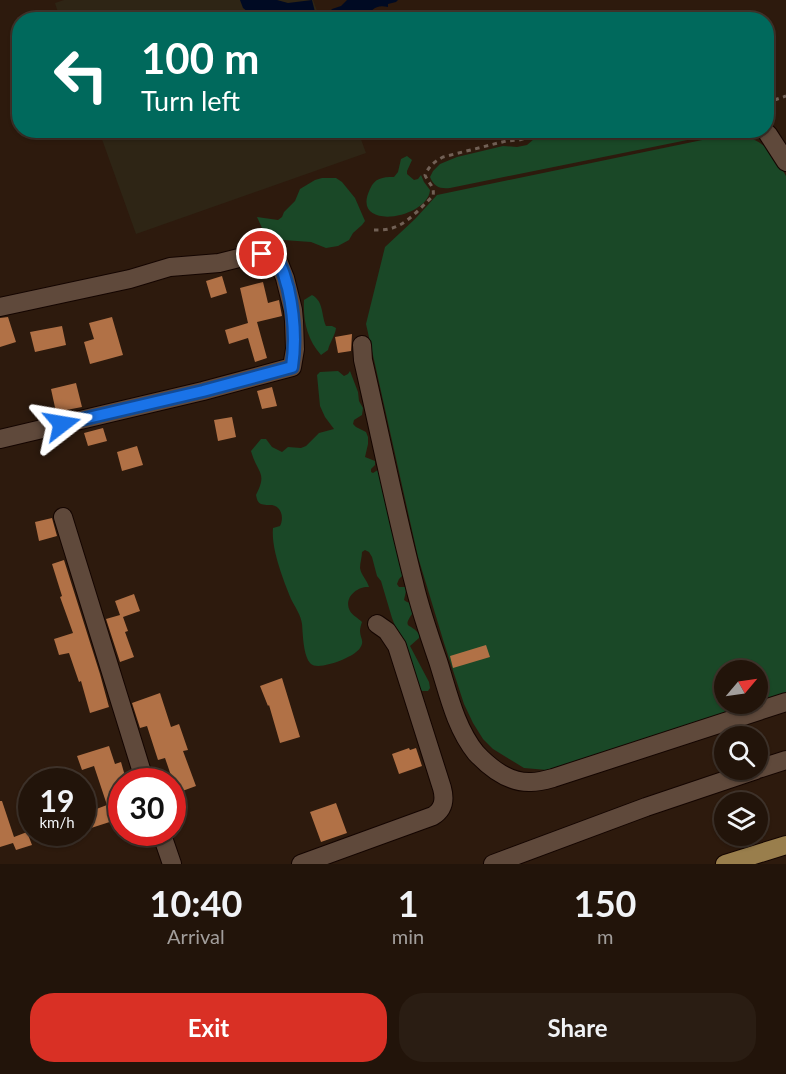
<!DOCTYPE html>
<style>
:root{--surface:#22140a;--page:#2a1d13;--text:#f1f3f6;--muted:#a29e9c;--line:#3f332b;--accent:#d93025}
body{margin:0;font-family:Lato,sans-serif;background:var(--page);color:var(--text);height:100vh;display:flex;flex-direction:column;font-size:22px;white-space:nowrap}
*{box-sizing:border-box;margin:0}
p{font-size:20px;color:var(--muted)}
.icon{flex:none;width:33px;height:33px;fill:none;stroke:currentColor;stroke-width:2;stroke-linecap:round;stroke-linejoin:round}
.map{position:relative;height:864px;overflow:hidden}
.details{display:flex;flex-direction:column;background:var(--surface);flex:1}
.details>*{flex:none}
.guide{position:absolute;left:12px;top:12px;width:762px;height:126px;border-radius:24px;box-shadow:0 2px 4px #0004,0 0 0 2px var(--line);background:#00695c;color:#fff;overflow:hidden}
.needle{width:39px;rotate:61deg}
.controls{position:absolute;left:714px;top:660px;display:grid;gap:12px}
.controls a{display:grid;place-items:center;width:54px;height:54px;border-radius:50%;background:var(--surface);box-shadow:0 2px 4px #0004,0 0 0 2px var(--line);font-size:30px}
.speed{position:absolute;left:18px;top:768px;display:flex;gap:12px;font-size:30px;font-weight:700;text-align:center}
.speed>*{display:grid;place-content:center;width:78px;height:78px;border-radius:50%;background:var(--surface);box-shadow:0 2px 4px #0004,0 0 0 2px var(--line);line-height:1}
.speed small{font-size:15px;font-weight:400}
.speed .limit{border:9px solid #d22;background:#fff;color:#111}
.pin{position:absolute;display:grid;place-items:center;width:51px;height:51px;color:#fff;margin:-26px;border:3px solid #fff;border-radius:50%;box-shadow:0 2px 6px #0007}
.me{position:absolute;width:66px;margin:-33px;rotate:76deg;stroke-linejoin:round;filter:drop-shadow(0 0 4px #0008)}
.turn{display:flex;align-items:center;gap:21px;height:126px;padding:0 30px;font-size:27px}
.turn .icon{width:78px;height:78px;stroke-width:2.5}
.turn b{display:block;font-size:42px;line-height:51px}
.eta{display:flex;justify-content:space-evenly;align-items:center;height:102px;text-align:center}
.eta b{font-size:36px;font-weight:700;line-height:42px}
.button{display:flex;gap:12px;margin-top:auto;padding:12px 30px}
.button a{flex:1;height:69px;border-radius:24px;background:var(--accent);color:#fff;font-size:24px;font-weight:700;line-height:69px;text-align:center}
.button a+a{background:var(--page);color:var(--text)}
.map>svg:first-child{display:block}
.industrial{fill:#2e2515}
.green{fill:#1a4827}
.water{fill:#000a23}
.building{fill:#b17146}
.lines{fill:none;stroke-linecap:round;stroke-linejoin:round}
.minor-casing{stroke:#140500;stroke-width:20}
.major-casing{stroke:#140500;stroke-width:20}
.path{stroke:#716055;stroke-width:3;stroke-dasharray:4.5 4.5;stroke-linecap:butt}
.minor{stroke:#5f493b;stroke-width:18}
.major{stroke:#997e4c;stroke-width:18}
.route-casing{stroke:#114b97;stroke-width:15}
.route{stroke:#1a73e8;stroke-width:10}
</style>
<div class="map">
<svg width="786" height="864" viewBox="0 0 786 864">
<rect width="100%" height="100%" fill="#2d1a0d"/>
<!-- industrial -->
<path class="industrial" d="M64,0H313L320,19H60L55,3Z
M99,131H358L366,153L136,234Z"/>
<!-- green -->
<path class="green" d="M623,130L732,131L450,188C440,189 434,187 430,177L433,171L440,164L457,157L503,146L517,147L527,145L534,139L541,137L558,138L595,135L611,136Z
M739,133C768,145 771,149 786,176V694L758,703V670H724V704H756L562,766L547,770L524,768L493,749L483,739L473,723L464,704L444,643L418,557L366,324L385,247L415,219L437,195L707,139Z
M407,156L412,160L407,171V174L414,180L418,179L421,175L424,182L430,190C428,219 349,232 370,189C375,178 382,177 394,177L398,172L401,159Z
M322,178H336L342,182L355,198L365,221L362,225L353,233L349,240L338,246L326,248L311,242L283,240L263,230L257,217L278,220L282,217L284,212L295,201L300,189L315,180Z
M312,295C324,302 321,314 326,326H332L336,328C335,336 330,342 328,350L321,355C307,339 303,321 304,300Z
M338,371L344,376L348,374L350,371L358,392L359,401L363,408L362,415L354,420L353,424L356,427L366,432L368,437V444L365,457L375,461V465L371,469V472L373,473L381,468L406,572L399,579L397,584L399,587H405L406,591L404,600L407,602L411,603L414,611C401,630 410,622 419,634V638L410,646L429,682L430,688L428,691H422L419,687L392,618L381,581L377,576L372,557L369,552L365,550L362,552C362,557 360,563 360,568C361,575 367,580 369,587C357,586 343,598 350,611C352,615 358,618 362,622C361,625 360,628 360,631C360,638 365,641 360,648C355,657 319,671 311,664C303,656 303,634 302,624C301,615 295,607 291,599C283,579 271,549 273,528L280,526C284,518 282,507 272,505C270,505 263,505 261,504C257,502 257,499 256,495C268,472 257,473 251,451L261,439H266L272,447L282,452L288,447L301,448L306,446L319,433L334,429L325,417L320,406L317,375L320,372Z"/>
<!-- water -->
<path class="water" d="M240,0H277L288,3L312,0L315,12L327,15L332,9L341,6L347,0H398L396,2L388,4V7C377,4 370,9 367,19L280,20L277,16C273,17 267,16 265,12L261,11L252,15L243,8Z"/>
<!-- building -->
<path class="building" d="M222,276L227,293L211,298L206,281Z
M263,282L268,303L279,300L282,316L257,322L267,358L255,362L248,338L229,344L225,330L248,323L240,288Z
M8,317L16,342L0,347V318Z
M112,317L123,355L90,364L84,342L94,339L89,323Z
M62,326L66,345L35,352L30,332Z
M352,334L351,351L338,353L335,337Z
M76,383L82,407L56,412L51,389Z
M272,387L277,406L262,409L257,391Z
M232,417L236,437L218,441L214,420Z
M103,428L107,441L88,446L84,433Z
M137,446L143,465L122,471L117,452Z
M52,518L57,536L39,541L35,522Z
M64,560L100,674L109,707L90,713L81,681L79,682L69,653L59,655L54,639L73,633L60,597L62,596L52,564Z
M134,594L140,611L123,617L128,631L125,632L134,657L120,662L106,619L120,615L115,601Z
M486,645L490,657L453,668L450,656Z
M282,678L300,737L280,743L269,705L268,706L260,686Z
M160,693L171,727L179,724L188,750L183,751L196,786L177,793L165,758L158,760L147,726L140,728L132,703Z
M109,746L115,764L121,762L125,776L122,777V818L88,829L83,814L107,805L94,766L82,770L77,756Z
M409,748L410,750L416,748L422,766L399,774L392,754Z
M0,801H2L14,837L27,832L32,845L16,850L13,843L0,847Z
M336,803L347,833L321,842L310,812Z"/>
<g class="lines">
<!-- minor casing -->
<g class="minor-casing">
<path id="minor" d="M768,134L786,162
M0,307L130,279L170,267L219,263L255,254H262L273,258L279,263L285,278L293,310L294,321L295,349L292,367L203,391L0,439
M362,345L363,360C380,434 395,509 414,583C420,609 429,635 438,661C448,692 455,727 476,753C490,768 510,783 531,782C538,782 546,780 553,778L786,702
M63,517L145,782
M758,769L786,760
M161,832L172,864
M301,864L433,816C444,809 445,799 442,788L397,646L387,631L377,624
M493,864L646,807L756,770"/>
</g>
<!-- major casing -->
<g class="major-casing">
<path id="major" d="M725,864L786,845"/>
</g>
<!-- path -->
<path class="path" d="M766,103L786,96
M374,230C379,230 385,230 389,229C407,225 420,208 433,196C435,186 428,183 425,175C429,166 434,162 443,157L506,141L519,140L545,133L567,134L596,130"/>
<!-- minor -->
<use href="#minor" class="minor"/>
<!-- major -->
<use href="#major" class="major"/>
</g>
<g class="lines">
<!-- route casing -->
<g class="route-casing">
<path id="route" d="M62,424L203,391L292,367C296,340 294,315 288,288C285,280 284,269 278,262C274,257 268,255 262,254"/>
</g>
<!-- route -->
<use href="#route" class="route"/>
</g>
</svg>
<div class="controls">
<a><svg class="needle" viewBox="-14 -14 28 28"><path d="M0-13l5 13h-10z" fill="#e53935"/><path d="M0 13l5-13h-10z" fill="#a29e9c"/></svg></a>
<a><svg class="icon" aria-label="search" viewBox="0 0 24 24"><circle cx="10" cy="10" r="6"/><path d="M15 15l6 6"/></svg></a>
<a><svg class="icon" aria-label="layers" viewBox="0 0 24 24"><path d="M12 4l9 5-9 5-9-5zM3 14l9 5 9-5"/></svg></a>
</div>
<div class="speed"><div>19<small>km/h</small></div><div class="limit">30</div></div>
<div class="pin" style="left:262px;top:254px;background:#d93025"><svg class="icon" aria-label="arrive" viewBox="0 0 24 24"><path d="M6 21V4h12l-3 4 3 4H6"/></svg></div>
<svg class="me" style="left:62px;top:424px" viewBox="-20 -20 40 40"><path d="M0-17L14 15 0 8-14 15z" fill="#1a73e8" stroke="#fff" stroke-width="4"/></svg>
<div class="guide">
<div class="turn"><svg class="icon" aria-label="left" viewBox="0 0 24 24"><path d="M17 20v-9H6M10 6l-5 5 5 5"/></svg><div><b>100 m</b>Turn left</div></div>
</div>
</div>
<section class="details">
<div class="eta">
<div><b>10:40</b><p>Arrival</p></div>
<div><b>1</b><p>min</p></div>
<div><b>150</b><p>m</p></div>
</div>
<div class="button"><a>Exit</a><a>Share</a></div>
</section>
